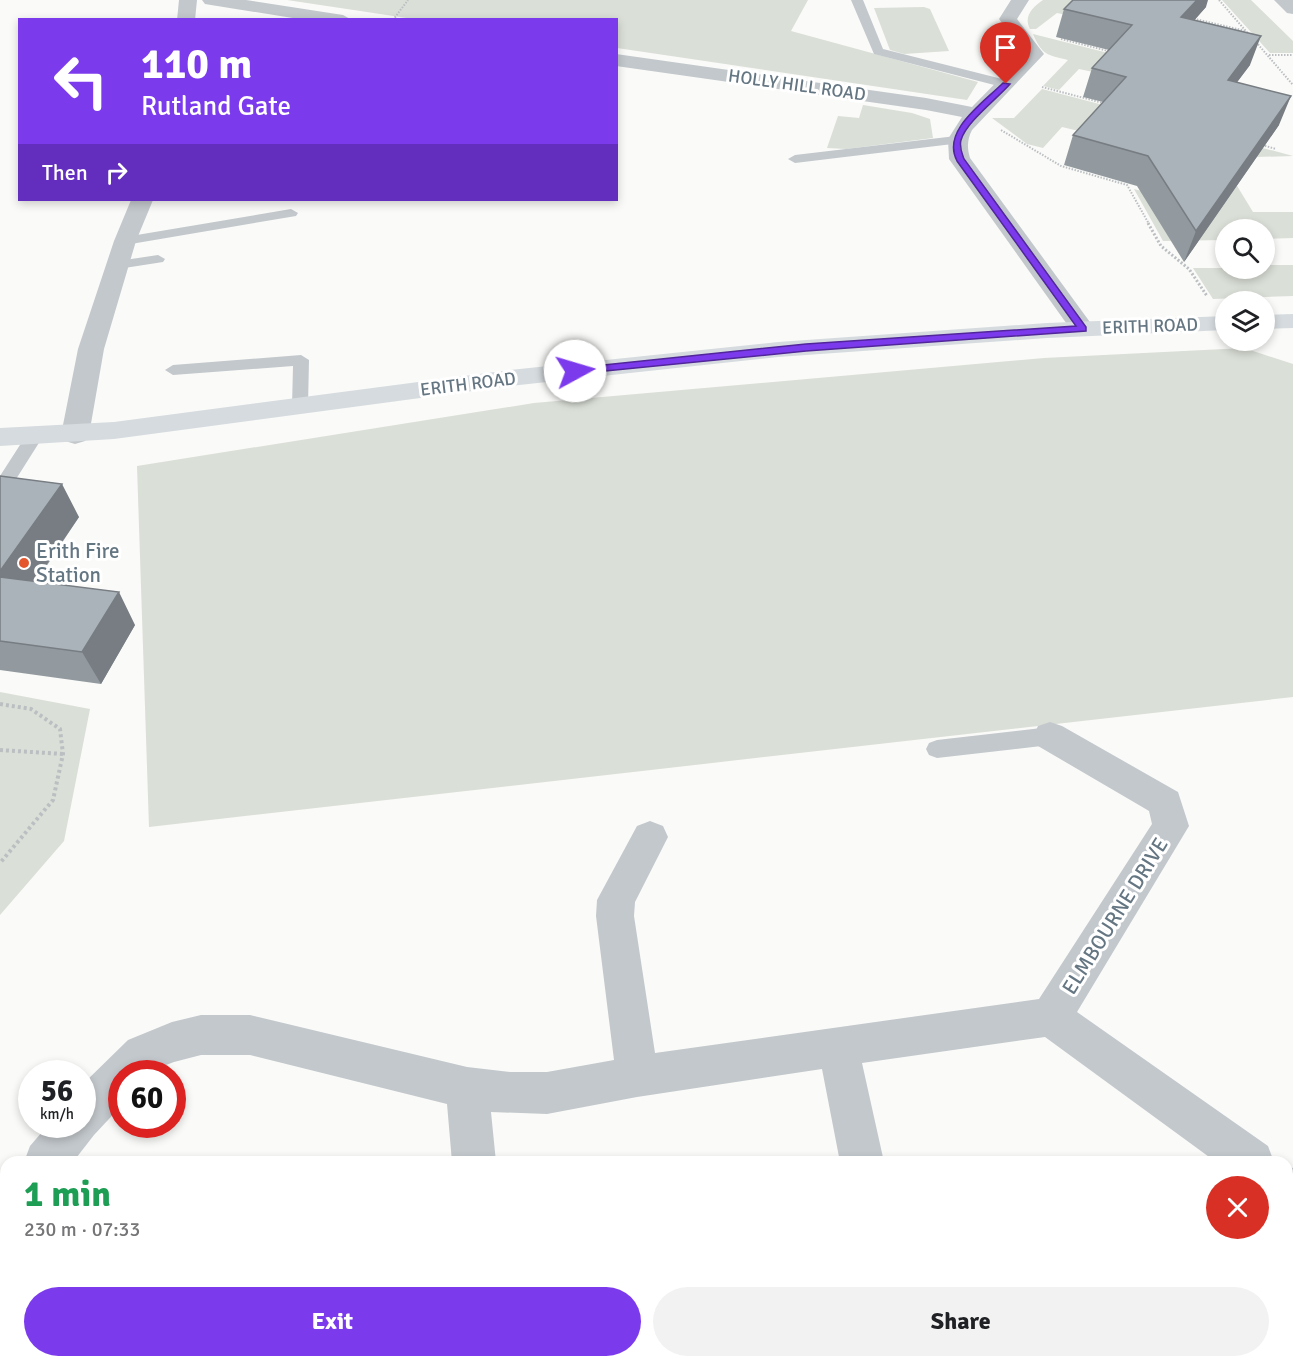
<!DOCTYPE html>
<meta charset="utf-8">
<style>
:root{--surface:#fff;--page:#f2f2f2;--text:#202124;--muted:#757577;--accent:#7c3aed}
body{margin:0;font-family:Signika,sans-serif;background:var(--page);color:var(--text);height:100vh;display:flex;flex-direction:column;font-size:22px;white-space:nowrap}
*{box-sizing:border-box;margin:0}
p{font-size:20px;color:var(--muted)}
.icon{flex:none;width:33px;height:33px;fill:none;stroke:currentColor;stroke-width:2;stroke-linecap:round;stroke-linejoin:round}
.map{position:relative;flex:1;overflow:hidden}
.panel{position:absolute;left:0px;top:1156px;width:1293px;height:212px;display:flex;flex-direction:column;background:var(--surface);border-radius:18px 18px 0 0;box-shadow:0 3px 9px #0003}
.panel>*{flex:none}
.top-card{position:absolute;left:18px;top:18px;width:600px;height:183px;border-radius:0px;box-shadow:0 3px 9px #0003;background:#7c3aed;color:#fff;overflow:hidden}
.fabs{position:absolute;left:1215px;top:219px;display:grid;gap:12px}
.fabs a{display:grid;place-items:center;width:60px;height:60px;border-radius:50%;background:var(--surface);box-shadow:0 3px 9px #0003;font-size:30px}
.speed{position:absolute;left:18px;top:1060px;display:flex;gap:12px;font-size:30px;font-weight:700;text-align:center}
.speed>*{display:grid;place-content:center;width:78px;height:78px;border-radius:50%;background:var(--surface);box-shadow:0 3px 9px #0003;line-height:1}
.speed small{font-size:15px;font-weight:400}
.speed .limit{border:9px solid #d22;background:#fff;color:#111}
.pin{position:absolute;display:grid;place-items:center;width:51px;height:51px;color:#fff;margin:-62px -26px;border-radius:50% 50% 50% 0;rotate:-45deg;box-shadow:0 0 6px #0007}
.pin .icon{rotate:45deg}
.me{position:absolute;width:66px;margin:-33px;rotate:84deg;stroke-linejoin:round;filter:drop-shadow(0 0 4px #0008)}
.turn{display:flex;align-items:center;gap:21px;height:126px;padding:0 24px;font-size:27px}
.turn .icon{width:78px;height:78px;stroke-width:2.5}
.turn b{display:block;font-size:42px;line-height:51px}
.then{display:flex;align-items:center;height:57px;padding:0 24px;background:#0003;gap:12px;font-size:22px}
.round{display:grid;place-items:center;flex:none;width:63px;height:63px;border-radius:32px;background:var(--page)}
.head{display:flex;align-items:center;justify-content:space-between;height:102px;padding:0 24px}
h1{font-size:36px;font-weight:700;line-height:45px;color:#1e9e55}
.button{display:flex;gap:12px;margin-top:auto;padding:12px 24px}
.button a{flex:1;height:69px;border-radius:36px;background:var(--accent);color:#fff;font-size:24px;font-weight:700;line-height:69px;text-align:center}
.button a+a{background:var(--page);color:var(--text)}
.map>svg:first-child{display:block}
.green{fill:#dadfd7}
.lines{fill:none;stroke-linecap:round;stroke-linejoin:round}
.path-far2{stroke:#bbbfc2;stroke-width:2;stroke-dasharray:1.5 1.5;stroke-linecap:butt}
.path-far1{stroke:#bbbfc2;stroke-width:3;stroke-dasharray:2 2;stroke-linecap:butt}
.path{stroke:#bbbfc2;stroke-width:4;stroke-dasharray:3 3;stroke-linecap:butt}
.service{fill:#c3c8cc;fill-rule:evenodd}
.minor{fill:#c3c8cc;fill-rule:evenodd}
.tertiary{fill:#c3c8cc;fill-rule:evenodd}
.primary{fill:#d6dbdf;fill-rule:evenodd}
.wall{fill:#929a9f}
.shaded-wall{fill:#777d82}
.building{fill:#aab3b9;stroke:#777d82;stroke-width:1.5}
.route{fill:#7c3aed;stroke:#51269a;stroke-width:1.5}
.poi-dot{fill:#e4572e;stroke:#fff;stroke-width:2}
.labels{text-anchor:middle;stroke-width:6;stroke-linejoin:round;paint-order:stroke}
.far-street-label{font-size:18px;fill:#657683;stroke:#fff}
.poi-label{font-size:21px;fill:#657683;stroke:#fff;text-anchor:start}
.street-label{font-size:21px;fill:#657683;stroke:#fff}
</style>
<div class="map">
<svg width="1293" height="1367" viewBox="0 0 1293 1367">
<rect width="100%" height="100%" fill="#fafaf8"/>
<!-- green -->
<path class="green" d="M287,0H808L791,31L978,82L967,100L617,48L616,20H420Z
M1043,0H1089L1072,16L1057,13L1036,29H1030C1023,16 1033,7 1043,0Z
M1222,0H1251L1293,41V53H1270Z
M924,7L930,9L949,51L904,54L890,50L874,8Z
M1033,34L1116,55L1098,73L1079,69L1059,90L1043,86L1068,60C1047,55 1042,55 1033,34Z
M1042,89L1107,106L1083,132L1062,127L1043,148L1027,144L992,118H1014Z
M863,105L912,113L930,119L933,138L846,149L827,148L838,116L859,118Z
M1113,108L1293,156L1220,158L1253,212H1293V238L1265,239L1264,230H1226L1225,240L1163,241L1134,189L1219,211Z
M1265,265H1293V296L1213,299L1193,268H1264Z
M1244,348L1293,364V697L149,827L137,466L534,403L1044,358Z
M0,692L90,709L64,841L0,915Z"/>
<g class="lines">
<!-- path-far2 -->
<path class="path-far2" d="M1219,0L1251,37
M1191,18L1246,31
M393,20L408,0
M1061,39L1112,52
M1256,42L1293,85
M1269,55H1293
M1042,87L1107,104
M1001,130L1061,166L1127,185L1149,224
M1262,145L1276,149"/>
<!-- path-far1 -->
<path class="path-far1" d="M1148,223L1161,246L1189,269L1207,296"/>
<!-- path -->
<path class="path" d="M0,704L31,709L60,729L63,754L53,800L0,863
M0,750L63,754"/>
<!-- service -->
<path class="service" d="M851,0H863L883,49L1010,81L1012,84L1006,88L874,54Z
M956,136L961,137L963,140L961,143L795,163L788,159L795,155Z
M291,209L298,213L296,216L125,245L118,241L125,237Z
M158,255L165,259L163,262L118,269L111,265L118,261Z
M301,355L309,360L308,406L306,410H294L292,406L293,366L173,375L165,370L173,365Z
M33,432L39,434L42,438L6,495L0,497V476L27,434Z
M1050,727L1058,730L1061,736L1058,742L1050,745L937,758L929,755L926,749L929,743L937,740Z"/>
<!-- minor -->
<path class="minor" d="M179,0H197L195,20H177Z
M202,0H246L343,15L352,20H305L211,5L205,4Z
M1011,0H1029L1017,19L1044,54L972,130C967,140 967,148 970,158L1095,329L1092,334L1083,336L1074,334L949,159L948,139L962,117L926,110L616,66V54L926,98L972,107L1025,53L999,19Z
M131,200H153L136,241L104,349L89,435L85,441L75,444L65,441L61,435L78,349L114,241Z
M1050,722L1062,726L1178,792L1189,826L1077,1012L1268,1146L1274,1162H1216L1045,1037L862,1063L884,1162H840L822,1069L637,1097L547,1114L491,1112L496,1162H452L447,1104L250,1055H201L174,1062L158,1068L152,1074H122V1105L94,1135L73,1162H24L30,1146L48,1125H82V1085L128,1040L172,1022L201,1015H250L467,1067L510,1072H547L614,1060L596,916L597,900L637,826L650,821L663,826L668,837L635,902L634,916L655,1053L1039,999L1152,824L1149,811L1144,808L1038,746L1033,736L1038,726Z
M1287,1166L1293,1168V1214L1287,1212Z
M6,1189V1239L0,1242V1192Z"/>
<!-- tertiary -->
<path class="tertiary" d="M1274,0H1293V14L1287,13Z"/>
<!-- primary -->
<path class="primary" d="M1293,314V328L1264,329V315Z
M1226,316V330L1047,338L778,357L510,386L114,439L0,446V428L114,422L510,370L778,342L1047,323Z"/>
</g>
<!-- wall -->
<path class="wall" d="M1206,7L1194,20L1250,65L1237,82L1279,125L1184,262L1137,186L1064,165L1073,135L1103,102L1083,97L1092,68L1109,50L1056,37L1064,9Z
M0,476L79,517L36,582L135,625L101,684L0,670Z"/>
<!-- shaded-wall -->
<path class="shaded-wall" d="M1197,0H1208L1206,7L1172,46L1181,17Z
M1261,36L1250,65L1217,109L1228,80Z
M1291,96L1279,125L1184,262L1196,231Z
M62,484L79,517L16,609L0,583V571Z
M119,592L135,625L101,684L82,652Z"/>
<!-- building -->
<path class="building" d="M1073,0H1197L1181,17L1261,36L1228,80L1291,96L1196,231L1148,156L1073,135L1126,77L1092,68L1132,25L1064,9Z
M0,476L62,484L0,571Z
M0,577L119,592L82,652L0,641Z"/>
<!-- route -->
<path class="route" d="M1003,83L1010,84C997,99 966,122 961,140C959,147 962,153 964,159L1086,327V331L806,351L575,374L570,371L575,368L806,344L1076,326L957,161C941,131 983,103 1003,83Z"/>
<!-- markers -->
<circle class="poi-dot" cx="24" cy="563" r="6"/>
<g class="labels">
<!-- far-street labels -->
<g class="far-street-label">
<text transform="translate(797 85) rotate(8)" y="6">HOLLY HILL ROAD</text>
<text transform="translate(1150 326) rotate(-2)" y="6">ERITH ROAD</text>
<text transform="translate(468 384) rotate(-7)" y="6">ERITH ROAD</text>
</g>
<!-- poi labels -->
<g class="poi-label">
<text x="36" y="558">Erith Fire<tspan x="36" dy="24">Station</tspan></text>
</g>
<!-- street labels -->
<g class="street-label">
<text transform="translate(1115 916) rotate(-58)" y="7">ELMBOURNE DRIVE</text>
</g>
</g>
</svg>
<div class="fabs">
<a><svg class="icon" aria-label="search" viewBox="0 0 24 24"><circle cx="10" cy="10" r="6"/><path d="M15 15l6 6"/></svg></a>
<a><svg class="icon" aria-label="layers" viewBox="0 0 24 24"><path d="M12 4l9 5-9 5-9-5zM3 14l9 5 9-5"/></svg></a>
</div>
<div class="speed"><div>56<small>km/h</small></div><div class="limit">60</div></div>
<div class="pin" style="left:1006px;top:84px;background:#d93025"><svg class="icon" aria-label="arrive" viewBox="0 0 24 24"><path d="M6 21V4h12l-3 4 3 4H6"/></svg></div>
<svg class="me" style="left:575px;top:371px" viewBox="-20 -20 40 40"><circle r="19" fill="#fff"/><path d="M0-13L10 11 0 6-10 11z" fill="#7c3aed"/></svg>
<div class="top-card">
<div class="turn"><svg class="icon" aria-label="left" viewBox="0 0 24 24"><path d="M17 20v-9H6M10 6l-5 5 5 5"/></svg><div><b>110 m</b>Rutland Gate</div></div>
<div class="then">Then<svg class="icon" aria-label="right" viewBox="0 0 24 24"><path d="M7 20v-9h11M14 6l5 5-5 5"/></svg></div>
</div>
<section class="panel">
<div class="head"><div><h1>1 min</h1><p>230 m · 07:33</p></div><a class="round" style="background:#d93025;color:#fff"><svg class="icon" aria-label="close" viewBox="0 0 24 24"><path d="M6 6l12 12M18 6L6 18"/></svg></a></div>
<div class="button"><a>Exit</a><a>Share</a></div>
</section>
</div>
